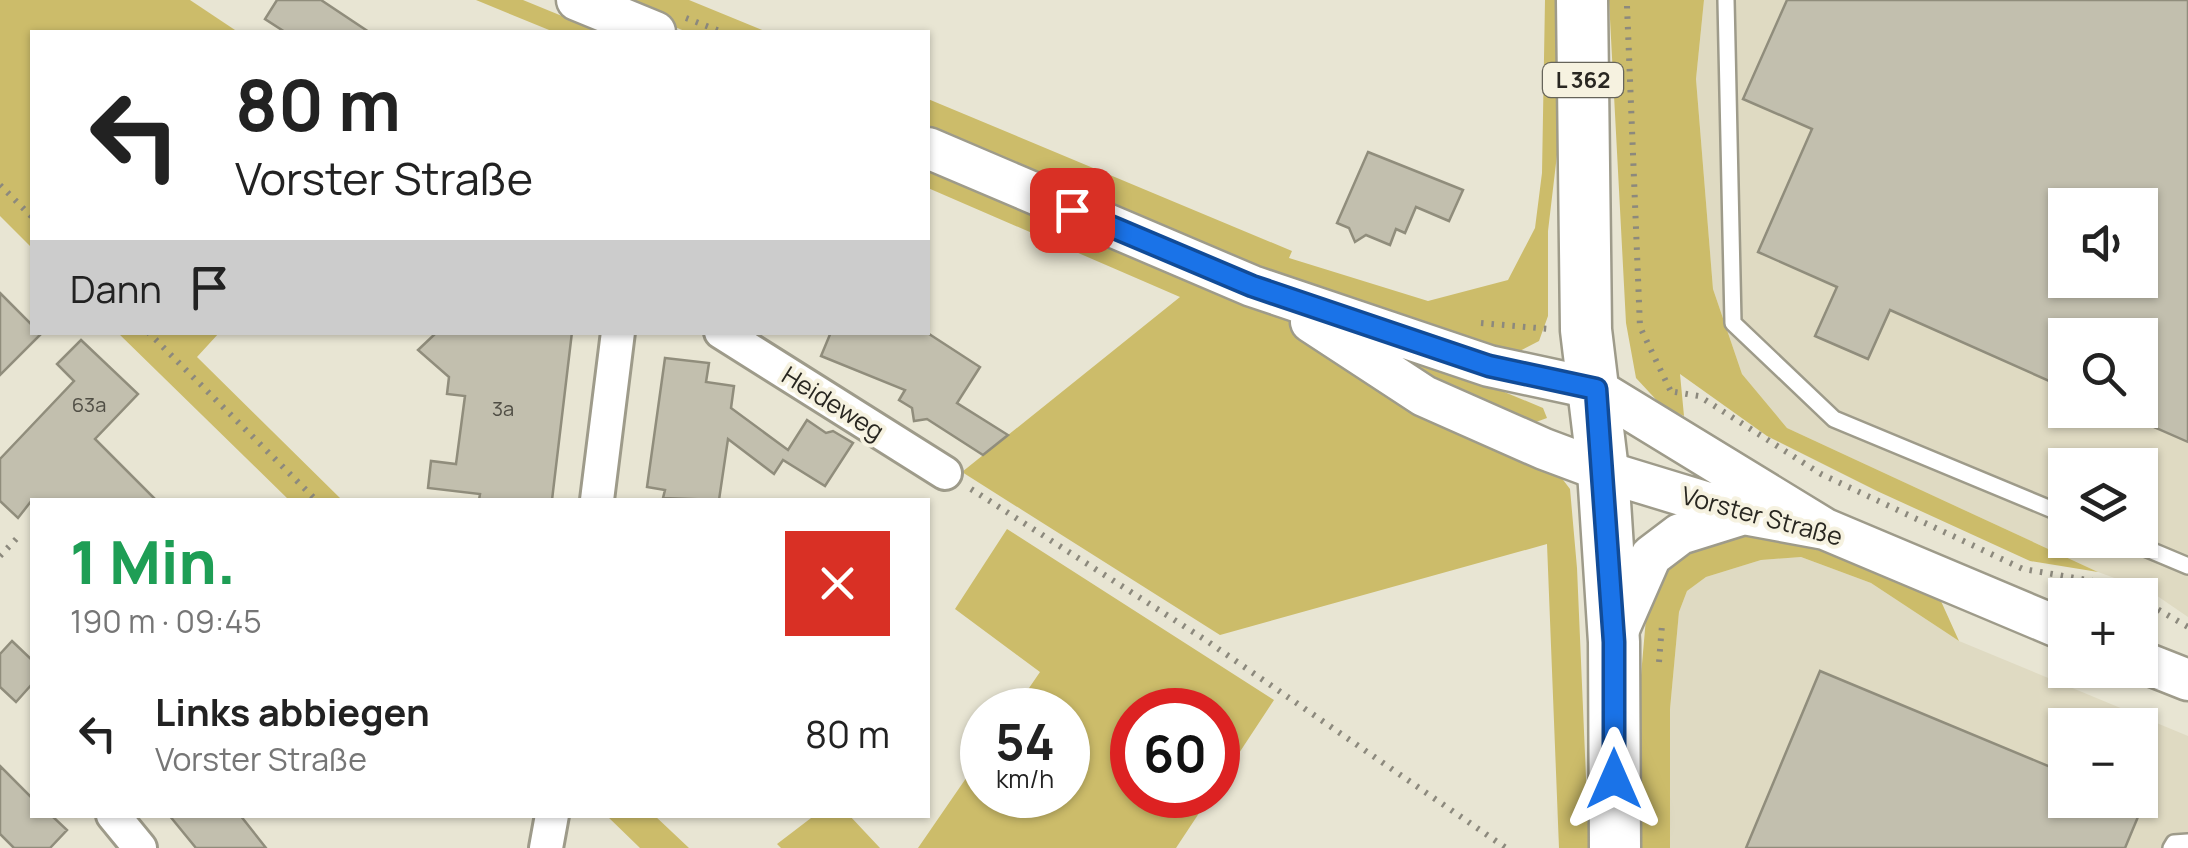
<!DOCTYPE html>
<html lang="de">
<meta charset="utf-8">
<style>
:root{--surface:#fff;--page:#f6f6f6;--text:#222;--muted:#767676}
body{margin:0;font-family:Manrope,sans-serif;background:var(--page);color:var(--text);height:100vh;display:flex;flex-direction:column;font-size:38px;white-space:nowrap}
*{box-sizing:border-box;margin:0}
p{font-size:32px;color:var(--muted)}
.icon{flex:none;width:55px;height:55px;fill:none;stroke:currentColor;stroke-width:2;stroke-linecap:round;stroke-linejoin:round}
.map{position:relative;flex:1;overflow:hidden}
.sheet{position:absolute;left:30px;top:498px;width:900px;height:320px;display:flex;flex-direction:column;background:var(--surface);border-radius:0px;box-shadow:0 2px 8px #0004}
.sheet>*{flex:none}
.banner{position:absolute;left:30px;top:30px;width:900px;height:305px;border-radius:0px;box-shadow:0 2px 8px #0004;background:#fff;color:var(--text);overflow:hidden}
.buttons{position:absolute;left:2048px;top:188px;display:grid;gap:20px}
.buttons a{display:grid;place-items:center;width:110px;height:110px;border-radius:0px;background:var(--surface);box-shadow:0 2px 8px #0004;font-size:50px}
.speed{position:absolute;left:960px;top:688px;display:flex;gap:20px;font-size:50px;font-weight:700;text-align:center}
.speed>*{display:grid;place-content:center;width:130px;height:130px;border-radius:50%;background:var(--surface);box-shadow:0 2px 8px #0004;line-height:1}
.speed small{font-size:25px;font-weight:400}
.speed .limit{border:15px solid #d22;background:#fff;color:#111}
.pin{position:absolute;display:grid;place-items:center;width:85px;height:85px;color:#fff;margin:-42px;border-radius:20px;box-shadow:0 5px 15px #0006}
.me{position:absolute;width:110px;margin:-55px;rotate:0deg;stroke-linejoin:round;filter:drop-shadow(0 0 8px #0008)}
.turn{display:flex;align-items:center;gap:35px;height:210px;padding:0 40px;font-size:45px}
.turn .icon{width:130px;height:130px;stroke-width:2.5}
.turn b{display:block;font-size:70px;line-height:85px}
.then{display:flex;align-items:center;height:95px;padding:0 40px;background:#0003;gap:20px;font-size:38px}
.round{display:grid;place-items:center;flex:none;width:105px;height:105px;border-radius:0px;background:var(--page)}
.summary{display:flex;align-items:center;justify-content:space-between;height:170px;padding:0 40px}
h1{font-size:60px;font-weight:800;line-height:75px;color:#1e9e55}
ul{padding:0;list-style:none}
li{display:flex;align-items:center;gap:30px;height:130px;padding:0 40px}
li div{flex:1}
li b{display:block;font-size:38px}
li em{font-style:normal}
.map>svg:first-child{display:block}
.built{fill:#dfdac2;fill-rule:evenodd}
.green{fill:#ccbc6a}
.building{fill:#c2bfae;stroke:#908d7c;stroke-width:2.5;fill-rule:evenodd}
.lines{fill:none;stroke-linecap:round;stroke-linejoin:round}
.service-casing{stroke:#9e9b8a;stroke-width:20}
.minor-casing{stroke:#9e9b8a;stroke-width:38}
.tertiary-casing{stroke:#9e9b8a;stroke-width:45}
.primary-casing{stroke:#9e9b8a;stroke-width:55}
.path{stroke:#8c897d;stroke-width:6;stroke-dasharray:2.5 8;stroke-linecap:butt}
.service{stroke:#fff;stroke-width:15}
.minor{stroke:#fff;stroke-width:32}
.tertiary{stroke:#fff;stroke-width:40}
.primary{stroke:#fff;stroke-width:50}
.route-casing{stroke:#114b97;stroke-width:25}
.route{stroke:#1a73e8;stroke-width:18}
.labels{text-anchor:middle;stroke-width:8;stroke-linejoin:round;paint-order:stroke}
.number-label{font-size:20px;fill:#4f4d44}
.shield{fill:#f6f2e0;stroke:#66645a;stroke-width:2.5}
.shield-label{font-size:22px;font-weight:bold;fill:#292721}
.street-label{font-size:25px;fill:#292721;stroke:#f6f2e0}
</style>
<div class="map">
<svg width="2188" height="848" viewBox="0 0 2188 848">
<rect width="100%" height="100%" fill="#e8e5d3"/>
<!-- built -->
<path class="built" d="M1704,0H2188V617L2150,591L2098,572L1787,428L1742,374L1713,289L1696,79ZM2065,205H2140V280H2065ZM2065,335H2140V410H2065ZM2065,465H2140V540H2065Z
M1801,557L1871,583L1959,641L2188,736V848H1670V709L1679,612L1687,591L1706,577L1761,560ZM2065,725H2140V800H2065Z"/>
<!-- green -->
<path class="green" d="M0,0H190L238,32H32V248L0,216Z
M476,0H523L601,32H554Z
M609,0H689L767,32H687Z
M1545,0H1561L1563,104L1548,231V316L1539,341L1516,353L1393,326L928,132V99L1292,251L1289,258L1428,301L1508,280L1535,228L1542,173Z
M1609,0H1704L1696,79L1713,289L1742,374L1787,428L2098,572L2030,561L1877,491L1767,436L1680,374L1684,416L1662,406L1636,378L1626,323Z
M928,167L1276,313L1325,345L1551,464L1570,489L1577,568L1589,848H1559L1547,544L1220,635L962,472L1180,297L928,188Z
M1336,322L1543,408L1547,418L1536,422L1409,369Z
M118,333H219L197,357L342,500H289Z
M1007,529L1274,700L1218,785V710H1132V795H1211L1176,848H918L982,755V795H1068V710H1014L1040,672L955,609Z
M1764,532L1822,551L1940,599L1959,641L1871,583L1801,557L1761,560L1706,577L1687,591L1679,612L1670,709V848H1636V733L1646,618L1652,589L1674,557L1700,537Z
M606,815H654L689,848H640Z
M815,815H849L880,848H781L777,844Z"/>
<!-- building -->
<path class="building" d="M277,0H321L369,32H285L265,19Z
M1787,0H2188V442L2140,421V335H2065V388L1890,310L1868,359L1815,336L1837,287L1758,252L1812,129L1743,99ZM2065,205H2140V280H2065Z
M1368,152L1463,190L1449,221L1416,207L1405,233L1396,229L1390,245L1366,235L1355,242L1349,228L1337,223Z
M0,293L32,325V332L41,334L0,375Z
M437,332H572L552,500H479L480,494L428,488L431,461L456,464L465,396L447,394L449,377L418,350Z
M831,332H926L980,367L957,403L1008,435L983,455L927,419L914,421L912,408L899,400L905,390L821,356Z
M81,340L138,394L95,439L156,500H32L18,518L0,501V459L74,381L57,364Z
M665,358L709,363L706,382L734,386L731,408L788,450L807,420L826,433L833,431L853,443L825,486L783,460L774,474L728,439L719,500L663,498L665,490L647,487Z
M12,641L32,660V684L16,702L0,687V654Z
M1820,671L2065,773V800H2145L2125,848H1746Z
M0,766L32,798V815H51L67,830L50,848H14L0,834Z
M169,815H240L266,848H196Z"/>
<g class="lines">
<!-- service casing -->
<g class="service-casing">
<path id="service" d="M1726,0L1733,323L1834,419L2065,515
M2126,540L2188,566
M2171,848L2174,843L2188,842"/>
</g>
<!-- minor casing -->
<g class="minor-casing">
<path id="minor" d="M721,332L945,473
M597,500L618,332
M113,815L140,848
M546,848L552,815"/>
</g>
<!-- tertiary casing -->
<g class="tertiary-casing">
<path id="tertiary" d="M577,0L655,32
M928,148L1252,286L1489,366L1596,389L1825,529
M1311,322L1424,396L1544,449L1603,471L1744,514L1825,529L2065,630
M1615,638L1651,556L1680,534L1744,514
M2140,661L2188,680"/>
</g>
<!-- primary casing -->
<g class="primary-casing">
<path id="primary" d="M1582,0L1586,330L1603,471L1614,642L1615,848"/>
</g>
<!-- path -->
<path class="path" d="M1627,6L1640,327L1673,396
M686,18L722,32
M0,185L32,217
M1481,323L1549,329
M148,332L316,500
M1675,392L1699,396L1821,474L2023,569L2105,583L2131,595
M971,489L1204,639L1506,848
M0,556L20,535
M2140,599L2188,627
M1659,662L1662,625"/>
<!-- service -->
<use href="#service" class="service"/>
<!-- minor -->
<use href="#minor" class="minor"/>
<!-- tertiary -->
<use href="#tertiary" class="tertiary"/>
<!-- primary -->
<use href="#primary" class="primary"/>
</g>
<g class="lines">
<!-- route casing -->
<g class="route-casing">
<path id="route" d="M1072,210L1252,286L1489,366L1596,389L1614,642V779"/>
</g>
<!-- route -->
<use href="#route" class="route"/>
</g>
<g class="labels">
<!-- number labels -->
<g class="number-label">
<text x="89" y="412">63a</text>
<text x="503" y="416">3a</text>
</g>
<!-- shield labels -->
<rect class="shield" x="1543" y="63" width="80" height="34" rx="8"/>
<g class="shield-label">
<text x="1583" y="88">L 362</text>
</g>
<!-- street labels -->
<g class="street-label">
<text transform="translate(833 403) rotate(32)" y="9">Heideweg</text>
<text transform="translate(1762 516) rotate(15)" y="9">Vorster Straße</text>
</g>
</g>
</svg>
<div class="buttons">
<a><svg class="icon" aria-label="sound" viewBox="0 0 24 24"><path d="M4 9h4l5-4v14l-5-4H4zM17 9q2 3 0 6"/></svg></a>
<a><svg class="icon" aria-label="search" viewBox="0 0 24 24"><circle cx="10" cy="10" r="6"/><path d="M15 15l6 6"/></svg></a>
<a><svg class="icon" aria-label="layers" viewBox="0 0 24 24"><path d="M12 4l9 5-9 5-9-5zM3 14l9 5 9-5"/></svg></a>
<a>+</a>
<a>−</a>
</div>
<div class="speed"><div>54<small>km/h</small></div><div class="limit">60</div></div>
<div class="pin" style="left:1072px;top:210px;background:#d93025"><svg class="icon" aria-label="arrive" viewBox="0 0 24 24"><path d="M6 21V4h12l-3 4 3 4H6"/></svg></div>
<svg class="me" style="left:1614px;top:779px" viewBox="-20 -20 40 40"><path d="M0-17L14 15 0 8-14 15z" fill="#1a73e8" stroke="#fff" stroke-width="4"/></svg>
<div class="banner">
<div class="turn"><svg class="icon" aria-label="left" viewBox="0 0 24 24"><path d="M17 20v-9H6M10 6l-5 5 5 5"/></svg><div><b>80 m</b>Vorster Straße</div></div>
<div class="then">Dann<svg class="icon" aria-label="arrive" viewBox="0 0 24 24"><path d="M6 21V4h12l-3 4 3 4H6"/></svg></div>
</div>
<section class="sheet">
<div class="summary"><div><h1>1 Min.</h1><p>190 m · 09:45</p></div><a class="round" style="background:#d93025;color:#fff"><svg class="icon" aria-label="close" viewBox="0 0 24 24"><path d="M6 6l12 12M18 6L6 18"/></svg></a></div>
<ul>
<li><svg class="icon" aria-label="left" viewBox="0 0 24 24"><path d="M17 20v-9H6M10 6l-5 5 5 5"/></svg><div><b>Links abbiegen</b><p>Vorster Straße</p></div><em>80 m</em></li>
</ul>
</section>
</div>
